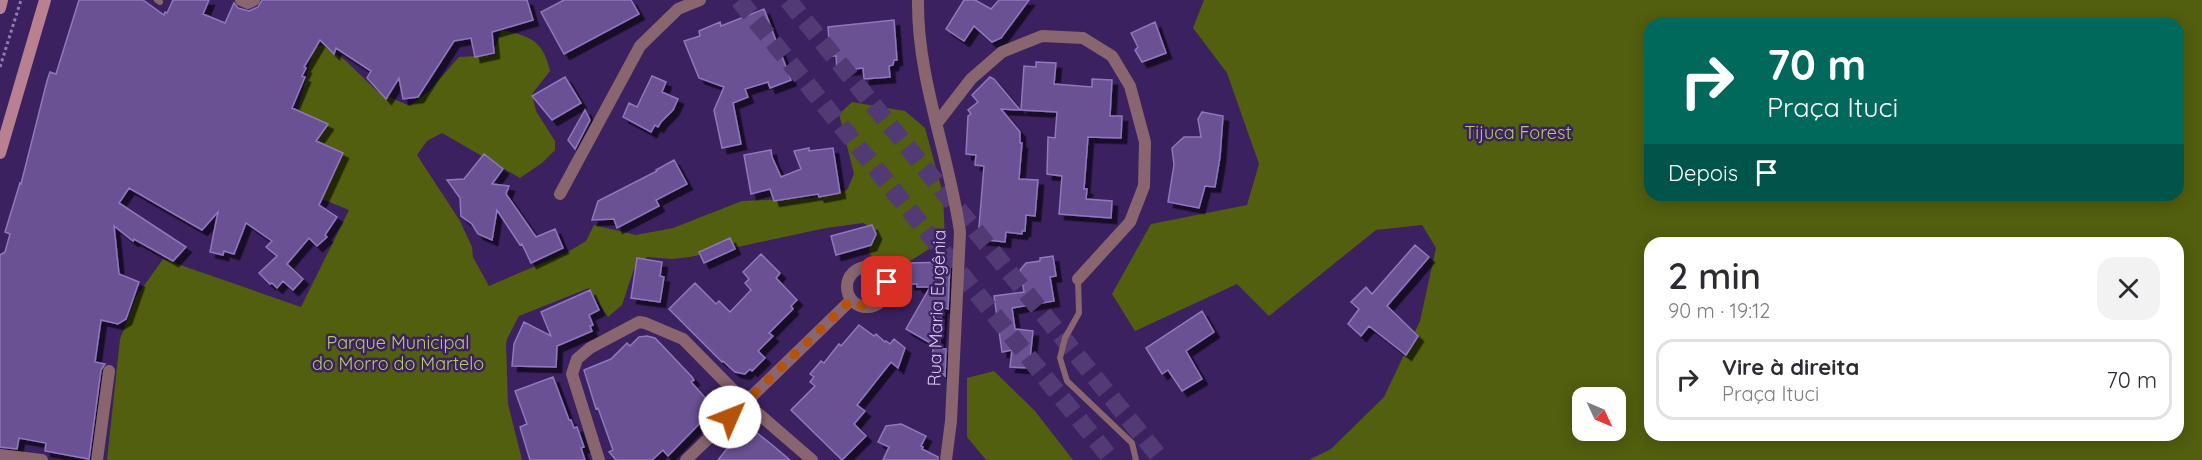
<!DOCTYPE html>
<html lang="pt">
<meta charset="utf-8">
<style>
:root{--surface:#fff;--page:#f2f2f3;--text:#2b2b33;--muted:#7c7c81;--line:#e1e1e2}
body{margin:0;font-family:Quicksand,sans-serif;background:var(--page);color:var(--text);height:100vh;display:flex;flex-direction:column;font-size:22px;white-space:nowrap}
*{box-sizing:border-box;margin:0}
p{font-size:20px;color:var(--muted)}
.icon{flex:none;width:33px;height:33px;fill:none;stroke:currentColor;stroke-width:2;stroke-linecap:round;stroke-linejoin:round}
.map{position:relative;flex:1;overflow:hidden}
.side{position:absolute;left:1644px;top:237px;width:540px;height:204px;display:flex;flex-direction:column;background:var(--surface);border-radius:18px;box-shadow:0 3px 15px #0003}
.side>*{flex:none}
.hud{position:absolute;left:1644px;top:18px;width:540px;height:183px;border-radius:18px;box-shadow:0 3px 15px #0003;background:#00695c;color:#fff;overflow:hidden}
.needle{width:39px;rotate:134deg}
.controls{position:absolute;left:1572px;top:387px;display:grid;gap:12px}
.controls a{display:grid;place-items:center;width:54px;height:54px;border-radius:12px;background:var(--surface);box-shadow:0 3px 15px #0003;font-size:30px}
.pin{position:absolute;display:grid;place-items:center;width:51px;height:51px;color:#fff;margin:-26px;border-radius:12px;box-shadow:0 3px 9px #0006}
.me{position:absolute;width:66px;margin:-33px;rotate:46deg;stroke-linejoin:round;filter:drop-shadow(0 0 4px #0008)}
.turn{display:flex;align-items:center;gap:21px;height:126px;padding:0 24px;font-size:27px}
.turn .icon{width:78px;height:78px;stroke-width:2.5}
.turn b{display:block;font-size:42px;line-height:51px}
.then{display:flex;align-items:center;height:57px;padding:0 24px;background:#0003;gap:12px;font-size:22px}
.round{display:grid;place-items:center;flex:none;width:63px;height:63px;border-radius:18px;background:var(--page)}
.head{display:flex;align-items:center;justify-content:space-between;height:102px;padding:0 24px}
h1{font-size:36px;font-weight:600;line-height:45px}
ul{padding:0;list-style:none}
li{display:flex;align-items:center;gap:18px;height:81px;margin:0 12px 9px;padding:0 12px;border:3px solid var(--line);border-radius:18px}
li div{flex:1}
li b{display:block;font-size:22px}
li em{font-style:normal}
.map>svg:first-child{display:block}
.green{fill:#525f0e;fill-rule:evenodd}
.building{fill:#695193;stroke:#9077be;stroke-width:1.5;filter:url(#shadow)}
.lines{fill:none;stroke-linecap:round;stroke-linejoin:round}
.motorway-tunnel{stroke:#523a75;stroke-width:18;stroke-dasharray:18 9;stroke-linecap:butt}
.path{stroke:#907eaf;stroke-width:3;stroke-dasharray:3 3;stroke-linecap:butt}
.service{stroke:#88656f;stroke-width:6}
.minor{stroke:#88656f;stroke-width:12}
.secondary{stroke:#b98092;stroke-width:12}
.route{stroke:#b45309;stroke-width:10;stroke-dasharray:0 18}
.labels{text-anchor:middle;stroke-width:5;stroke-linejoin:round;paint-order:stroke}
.park-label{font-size:18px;fill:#b5cb5f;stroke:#3b215f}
.street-label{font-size:18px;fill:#d7cbf1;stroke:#3b215f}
</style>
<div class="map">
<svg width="2202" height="460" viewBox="0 0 2202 460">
<defs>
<filter id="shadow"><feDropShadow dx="5.5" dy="5.5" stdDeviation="0" flood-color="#0009"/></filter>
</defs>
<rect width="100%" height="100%" fill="#3b215f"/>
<!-- green -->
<path class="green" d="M1204,0H2202V460H1309L1331,449L1384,397L1420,321L1436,248L1422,225L1376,230L1269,316L1237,284L1135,331L1112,294L1151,224L1247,205L1259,164L1227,73L1193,28ZM1650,24H2178V195H1650ZM1650,243H2178V435H1650ZM1582,398H1616V430H1582Z
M501,30C530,36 543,40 550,71L532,94L536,111L555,141V150L542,163L520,178L442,133L427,141L417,155L460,221L472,247L473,257L489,286L566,253L586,241L594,225L636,235L673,228L742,201L812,198L847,190L854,174L839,114L852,102L905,111L925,128L943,194L945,239L899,268L880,265L869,253L871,227L863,223L826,228L690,257L672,259L647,257L634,269L622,305L608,317L589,288L519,316L507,339L506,344L508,404L522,460H107L120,339L136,297L163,259L301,307L349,210L322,199L316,141L321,134L301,117L298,108L314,48L322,45L345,60L378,92L410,106L430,90L459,57L493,55Z
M994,371L1035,411L1073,460H986L967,437V378Z"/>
<!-- building -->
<path class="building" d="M79,0H143L164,15L165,12L167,13L173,0H209L203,14L225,23L234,3L238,8L249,11L258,7L262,0H527L533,20L492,32L494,53L475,57L471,38L454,41L418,97L403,99L399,78L386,99L367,78L371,71L336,48L334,54L320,40L304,67L306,68L302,76L305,77L292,108L328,124L316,141L343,153L319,205L337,217L325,235L327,237L317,246L309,238L287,264L303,279L293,290L283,281L277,288L272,283L270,284L259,273L277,256L266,247L272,241L246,223L234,254L224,251L223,255L210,252L218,212L202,230L129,188L119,203L186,247L173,261L134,239L133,241L114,226L119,274L139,282L126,319L118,324L101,320L95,362L105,364L101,370L89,459L45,451L46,443L19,438L17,449L0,447V255L5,252L10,234L5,232L20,183L21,184L47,81L50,72L56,74Z
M564,0H631L639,14L564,54L541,12Z
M964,0H975L991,9L999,0H1029L1001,38L992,42L974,26L964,41L946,29Z
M764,9L791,80L770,88L768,82L745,89L748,97L733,103L741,144L722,148L714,110L724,87L699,78L684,41L700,36L699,31L720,22L721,26Z
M894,20L897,60H894L893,65L889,66L890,77L864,79L863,68L837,71L836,56H830L828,27Z
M1155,22L1166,53L1142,62L1135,50L1138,47L1131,33Z
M1036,62L1056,63L1054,84L1092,87V79L1112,80L1110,116H1122L1121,138L1088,137L1084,189H1087L1086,199L1112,201L1111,218L1059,214L1062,176L1047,174L1048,137L1055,138L1057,112L1021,110L1024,66L1036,67Z
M652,76L666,82L662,92L678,99L673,110L661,122L658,127L655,125L651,132L623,117L629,103L637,107Z
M565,77L581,103L552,120L532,96Z
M990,77L994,79L1020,110L1001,109L1020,132V143H1022L1019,179L1038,180L1035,216L1026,215L1025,231H1022V234L1006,232L1005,242L978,239L984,166L975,165L976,155L966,154L968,116L971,114L968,110L978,102L972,95Z
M585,110L590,120L575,149L568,140Z
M1202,112L1223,116L1220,157L1215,187L1205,186L1199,208L1168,202L1174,165L1172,148L1184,137H1201L1198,119Z
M809,148V151L833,148L840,193L819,197L818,194L774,201L770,189L751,194L744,155L771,150L772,157L781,177L801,169L794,151Z
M484,154L503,169L492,184L509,186L506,194L536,237L555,229L563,248L531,263L522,244L520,245L497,210L492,240L478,234L472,224L461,216L460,198L447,180L464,179Z
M674,160L687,184L656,200L659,206L617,228L614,219L592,220L598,201L657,171L656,170Z
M872,225L876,234L871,245L836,255L831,236Z
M730,238L735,249L704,263L699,252Z
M1415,245L1429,257L1387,306L1418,336L1406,355L1369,326L1361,336L1348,324L1359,309L1351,302L1366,287L1372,294Z
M761,254L780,273L776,278L797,300L791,306L793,309L769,333L773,336L758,351L765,358L752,371L750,369L745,374L735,372L723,361L722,362L669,309L695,283L716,304L719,301L730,312L751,290L745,283L749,279L743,272Z
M1053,256L1056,276L1050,277L1054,301L1012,308L1015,329L1033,331L1029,368L1010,367L1012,350L1002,352L994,296L1024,292L1020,270L1026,263L1040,261V258Z
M637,258L662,262L660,276L664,277L660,302L631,298Z
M950,262L948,309L942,307L939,348L906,329L930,287H917V284H909V263Z
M590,290L599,310L589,315L593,325L590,326L592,331L557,346L556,367L512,366L514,344L524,322L551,336L541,312Z
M1202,311L1214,332L1186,351L1202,379L1182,391L1168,370L1162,374L1146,348Z
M859,325L874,336L876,334L885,342L886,341L890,344L894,339L905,348L898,368L891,362L857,405L865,411L854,424L866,436L842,460L791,410L815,386L810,382L814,377L810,374L821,361L824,363L839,344L841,346Z
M647,336L655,338L692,377L694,380L691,382L717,411L705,424L702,421L668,456L663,450L652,460H616L609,452L613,450L598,408L596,409L584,370L611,359L627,343L630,346L639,337Z
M933,348L946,349L945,376L932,364Z
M553,377L569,420H571L574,428L577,427L584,447L581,448L585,460H530L520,427L527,424L515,391Z
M901,424L926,436L921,446L923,447L922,449L938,457V460H883L889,447L878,442L886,426Z
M747,425L771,444L790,460H718L730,445L728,444Z"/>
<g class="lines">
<!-- motorway-tunnel -->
<path class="motorway-tunnel" d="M739,0L1112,460
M788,0L1162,460"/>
<!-- path -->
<path class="path" d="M0,67L21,0"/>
<!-- service -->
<path class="service" d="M157,0L160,2
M1078,279L1079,313L1065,338L1060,358L1067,381L1132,443L1136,460"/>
<!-- minor -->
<path class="minor" d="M241,0L248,3L254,0
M918,0C917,79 949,154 960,232L951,421L946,460
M937,123L971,79L1002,52L1042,36L1083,38L1112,56L1130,86L1145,142L1144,186L1130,222L1078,279
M560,194L640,46L678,9L700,0
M847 287a20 20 0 1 1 40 0a20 20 0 1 1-40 0Z
M0,455L42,460
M97,460L109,371
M599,460L572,374L577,359L590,348L639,322L645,323L683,339L745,402L812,460
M686,460L851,300"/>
<!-- secondary -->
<path class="secondary" d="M0,8L2,0
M0,153L45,0"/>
</g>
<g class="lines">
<!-- route -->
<path class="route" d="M730,417L851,300C869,314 887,305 887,282"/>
</g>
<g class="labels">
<!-- park labels -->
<g class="park-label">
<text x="1518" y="139">Tijuca Forest</text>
<text x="398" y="349">Parque Municipal<tspan x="398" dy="21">do Morro do Martelo</tspan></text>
</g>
<!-- street labels -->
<g class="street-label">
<text transform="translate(937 308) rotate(-88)" y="6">Rua Maria Eugênia</text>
</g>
</g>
</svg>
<div class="controls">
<a><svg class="needle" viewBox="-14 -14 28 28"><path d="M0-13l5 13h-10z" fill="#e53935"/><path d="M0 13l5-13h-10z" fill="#7c7c81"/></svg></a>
</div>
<div class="pin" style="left:887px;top:282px;background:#d93025"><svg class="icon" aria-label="arrive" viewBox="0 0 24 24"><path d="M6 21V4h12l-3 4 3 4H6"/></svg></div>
<svg class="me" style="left:730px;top:417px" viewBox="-20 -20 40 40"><circle r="19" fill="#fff"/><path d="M0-13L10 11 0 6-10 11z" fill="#b45309"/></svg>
<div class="hud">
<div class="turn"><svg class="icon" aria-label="right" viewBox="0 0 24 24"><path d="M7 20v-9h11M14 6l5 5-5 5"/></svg><div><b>70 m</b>Praça Ituci</div></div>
<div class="then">Depois<svg class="icon" aria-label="arrive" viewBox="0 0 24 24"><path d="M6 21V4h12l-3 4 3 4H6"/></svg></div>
</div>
<section class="side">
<div class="head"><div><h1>2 min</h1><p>90 m · 19:12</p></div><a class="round"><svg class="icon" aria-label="close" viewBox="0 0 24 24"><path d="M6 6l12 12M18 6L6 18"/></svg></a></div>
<ul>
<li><svg class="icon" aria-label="right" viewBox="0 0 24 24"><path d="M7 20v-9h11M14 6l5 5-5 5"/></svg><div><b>Vire à direita</b><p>Praça Ituci</p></div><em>70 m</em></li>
</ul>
</section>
</div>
